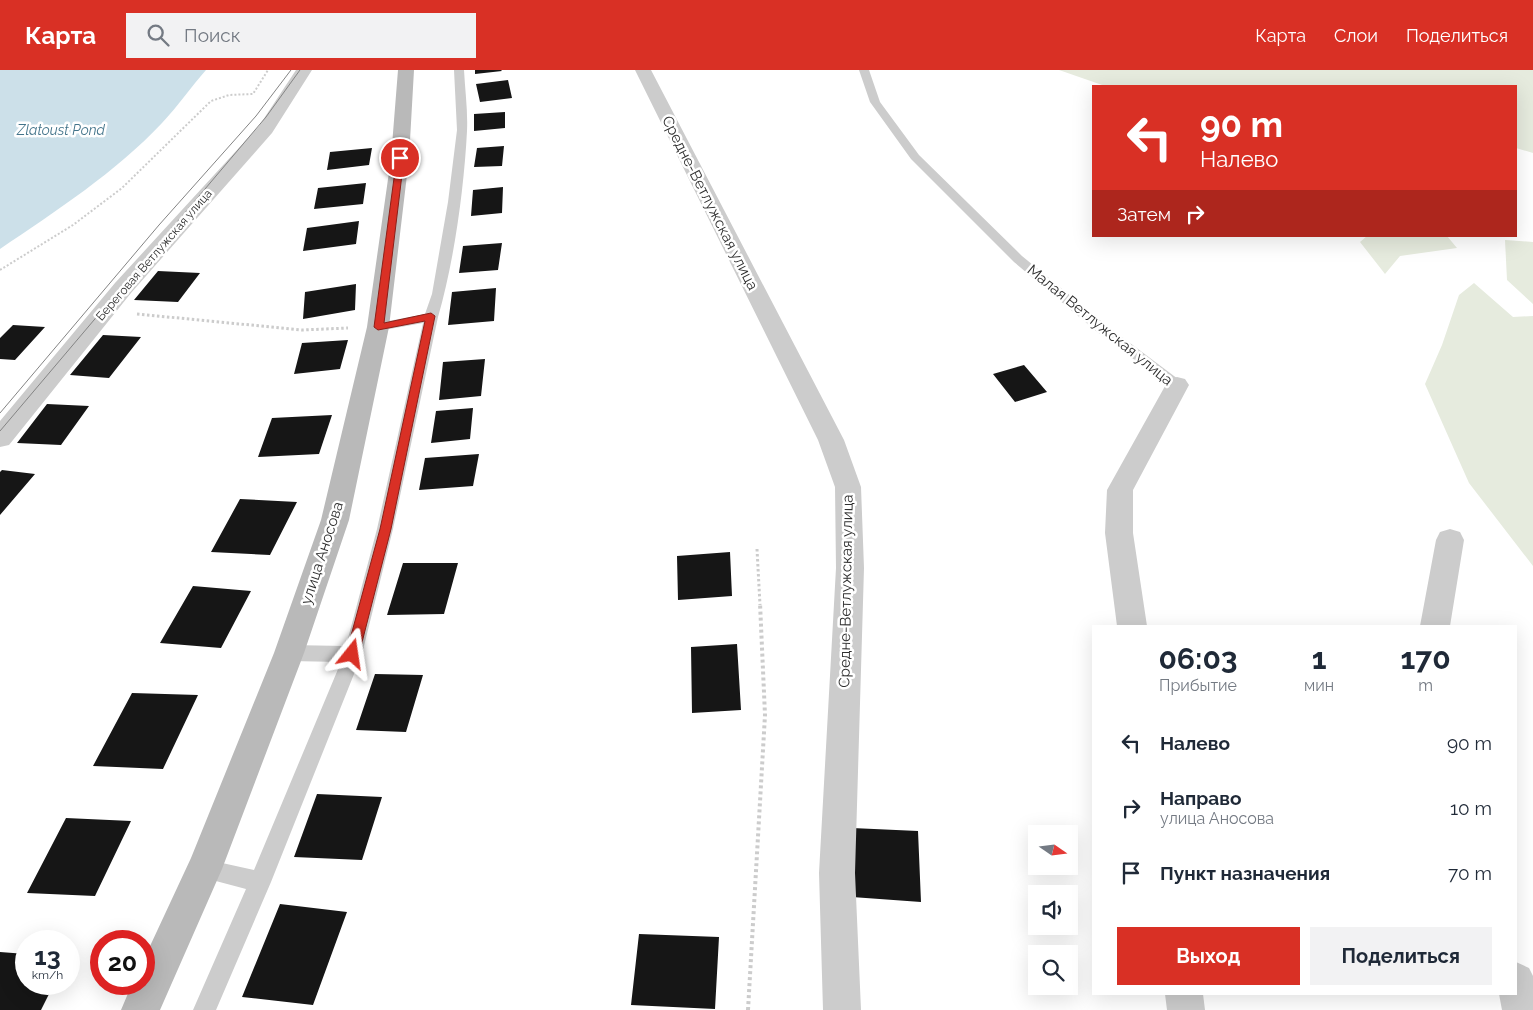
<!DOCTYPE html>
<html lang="ru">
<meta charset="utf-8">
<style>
:root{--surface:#fff;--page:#f2f2f3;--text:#1f2937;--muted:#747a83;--accent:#d93025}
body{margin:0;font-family:Raleway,sans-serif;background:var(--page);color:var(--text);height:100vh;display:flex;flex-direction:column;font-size:19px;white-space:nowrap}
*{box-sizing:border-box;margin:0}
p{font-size:16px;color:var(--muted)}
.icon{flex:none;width:28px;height:28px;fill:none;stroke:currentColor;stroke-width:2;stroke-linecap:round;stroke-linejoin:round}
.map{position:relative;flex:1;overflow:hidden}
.details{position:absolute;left:1092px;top:555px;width:425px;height:370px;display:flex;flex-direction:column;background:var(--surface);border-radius:0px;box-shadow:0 5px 20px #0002}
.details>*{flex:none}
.guide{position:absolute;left:1092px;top:15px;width:425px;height:152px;border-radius:0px;box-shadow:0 5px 20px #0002;background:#d93025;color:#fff;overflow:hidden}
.needle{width:32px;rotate:104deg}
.tools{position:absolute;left:1028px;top:755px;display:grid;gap:10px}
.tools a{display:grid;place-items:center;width:50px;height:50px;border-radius:0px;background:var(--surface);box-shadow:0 5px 20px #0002;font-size:25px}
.speed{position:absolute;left:15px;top:860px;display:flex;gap:10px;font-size:25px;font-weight:700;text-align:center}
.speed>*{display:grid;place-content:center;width:65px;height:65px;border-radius:50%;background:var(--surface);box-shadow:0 5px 20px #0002;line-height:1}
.speed small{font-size:12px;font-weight:400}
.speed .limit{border:8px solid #d22;background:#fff;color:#111}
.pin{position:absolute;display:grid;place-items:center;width:42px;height:42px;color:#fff;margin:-21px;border:2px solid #fff;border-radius:50%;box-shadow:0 1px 5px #0007}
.me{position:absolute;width:55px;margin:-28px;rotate:15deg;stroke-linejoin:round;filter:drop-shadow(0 0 4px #0008)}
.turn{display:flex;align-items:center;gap:18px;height:105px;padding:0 25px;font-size:22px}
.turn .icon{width:65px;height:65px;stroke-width:2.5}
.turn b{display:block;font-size:35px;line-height:42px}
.then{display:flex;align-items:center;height:48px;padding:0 25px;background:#0003;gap:10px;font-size:19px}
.eta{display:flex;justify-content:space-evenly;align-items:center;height:85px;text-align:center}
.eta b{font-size:30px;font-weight:700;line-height:35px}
.primary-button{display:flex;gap:10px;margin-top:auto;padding:10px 25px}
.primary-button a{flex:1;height:58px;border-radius:0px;background:var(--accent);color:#fff;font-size:20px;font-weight:700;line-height:58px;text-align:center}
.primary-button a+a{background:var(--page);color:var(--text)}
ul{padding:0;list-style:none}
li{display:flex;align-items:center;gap:15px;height:65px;padding:0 25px}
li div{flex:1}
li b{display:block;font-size:19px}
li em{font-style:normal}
header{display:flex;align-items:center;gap:30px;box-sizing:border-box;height:70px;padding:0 25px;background:var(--accent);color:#fff}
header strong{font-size:24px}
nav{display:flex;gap:28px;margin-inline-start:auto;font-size:18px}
.search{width:350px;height:45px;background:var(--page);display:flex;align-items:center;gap:12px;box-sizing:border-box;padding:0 18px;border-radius:0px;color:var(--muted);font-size:19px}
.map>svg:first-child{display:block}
.green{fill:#e6ebde}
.water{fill:#cce0e9}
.building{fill:#161616}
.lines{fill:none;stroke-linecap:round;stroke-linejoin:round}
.path-far2{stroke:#ccc;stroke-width:2;stroke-dasharray:2 2;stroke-linecap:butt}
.path-far1{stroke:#ccc;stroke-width:3;stroke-dasharray:2.5 2.5;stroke-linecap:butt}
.path{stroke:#ccc;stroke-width:4;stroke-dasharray:3 3;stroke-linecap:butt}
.lane{fill:#ccc;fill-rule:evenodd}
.street{fill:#ccc;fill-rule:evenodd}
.secondary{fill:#b9b9b9;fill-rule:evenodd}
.tram{stroke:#848484;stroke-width:1}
.route{fill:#d93025;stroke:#8d1f18}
.labels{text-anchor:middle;stroke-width:5;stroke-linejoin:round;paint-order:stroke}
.far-street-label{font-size:12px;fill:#2f2f2f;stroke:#fff}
.far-water-label{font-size:14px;font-style:italic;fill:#43748a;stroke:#fff}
.street-label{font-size:15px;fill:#2f2f2f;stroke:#fff}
</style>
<header>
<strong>Карта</strong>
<div class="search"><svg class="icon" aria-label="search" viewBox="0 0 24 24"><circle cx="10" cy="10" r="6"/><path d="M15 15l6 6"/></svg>Поиск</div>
<nav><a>Карта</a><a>Слои</a><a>Поделиться</a></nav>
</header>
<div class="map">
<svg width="1533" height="940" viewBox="0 0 1533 940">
<rect width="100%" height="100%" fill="#fff"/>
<!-- green -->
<path class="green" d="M1059,0H1533V83L1516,78V16H1105Z
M1367,166H1447L1457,178L1400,186L1385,204L1360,172Z
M1505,170L1533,172V234L1507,210Z
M1474,213L1513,247L1533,246V496L1469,413L1425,314L1442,275L1459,225Z"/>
<!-- water -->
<path class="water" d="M0,0H206C191,17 178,36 162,53C116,102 56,141 0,179Z"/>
<!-- building -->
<path class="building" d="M475,0H501L502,1L475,4Z
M508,10L512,28L480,32L476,14Z
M505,42V58L474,61V44Z
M504,76L502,96L474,97L477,78Z
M372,78L369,95L327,100L330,82Z
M366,113L363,134L314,139L318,118Z
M503,117L502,143L471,146L473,120Z
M359,151L356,174L303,181L307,158Z
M502,173L498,200L459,203L463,176Z
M158,201L200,203L178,232L134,230Z
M356,214L355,240L303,249L305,222Z
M496,218L494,251L448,255L452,222Z
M13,255L45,257L15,290L0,289V268Z
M103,265L141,267L109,308L70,305Z
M348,270L340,299L294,304L302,273Z
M485,289L481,326L439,330L443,292Z
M1024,295L1047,322L1015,332L993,304Z
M47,334L89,336L61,375L17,373Z
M473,338L470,369L431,373L436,341Z
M332,345L319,384L258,387L272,348Z
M479,384L473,416L419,420L425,388Z
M2,400L35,404L0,445V402Z
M240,429L297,432L270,485L211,482Z
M730,482L732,526L678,530L677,486Z
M403,493H458L444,544L387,545Z
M193,516L251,521L221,578L160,573Z
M737,574L741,640L692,643L691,577Z
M375,604L423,605L406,662L356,660Z
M132,623L198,625L163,699L93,696Z
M317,724L382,727L362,790L294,787Z
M66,748L131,751L95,826L27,823Z
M852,758L918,761L921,832L852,827Z
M280,834L347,842L313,935L242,927Z
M639,864L719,867L715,939L631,935Z
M0,882L26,884V914H54L41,940H0Z"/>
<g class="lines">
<!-- path-far2 -->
<path class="path-far2" d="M0,200L73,155L122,118L211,31L229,25L253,24L268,0"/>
<!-- path-far1 -->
<path class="path-far1" d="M137,244L302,260L348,258
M757,479L760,535"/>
<!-- path -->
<path class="path" d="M748,940L765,645L760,533"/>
<!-- lane -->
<path class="lane" d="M454,0H464C465,20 468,41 467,61C464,119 454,192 438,247L393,459L362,584L271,812L216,940H193L246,819L197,806L194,799L197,792L204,789L254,800L341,592L289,591L283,589L280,583L283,577L289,575L346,576L377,459L423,253L378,261L373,260L371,257L373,254L378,253L425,244L432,224L448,132L457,60Z
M859,0H869L880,32L919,85L1022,186L1106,255L1182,312L1184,315L1182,318H1172L1096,261L1014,192L911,89L870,32Z"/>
<!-- street -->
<path class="street" d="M296,0H312L272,63L131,223L9,375L0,377V351L115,213L259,56Z
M635,0H651L844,370L861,417L864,498L855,803L861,940H823L819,803L836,498L835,417L818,370Z
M1177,307L1185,309L1189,315L1133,420V463L1147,556H1117L1105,463L1107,420L1169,309Z
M1450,459L1460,462L1464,470L1450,556H1420L1436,470L1440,462Z
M1516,892L1529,898L1533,906V940H1502L1499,924H1516Z
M1165,924H1203L1205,940H1167Z"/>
<!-- secondary -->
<path class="secondary" d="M398,0H414L409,88L389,257L349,450L304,583L222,799L160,940H121L132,914H144V889L191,788L274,583L321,450L367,257L391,88Z"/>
<!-- tram -->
<path class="tram" d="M0,343L159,155L256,46L291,0
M0,361L266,47L300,0"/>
</g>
<!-- route -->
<path class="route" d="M397,86L404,88L384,253L431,243L435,246L391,459L359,584L357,588L352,590L348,588L346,584L380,459L425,251L378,260L374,257Z"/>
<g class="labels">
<!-- far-street labels -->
<g class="far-street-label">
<text transform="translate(154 185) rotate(-49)" y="4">Береговая Ветлужская улица</text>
</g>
<!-- far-water labels -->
<g class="far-water-label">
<text x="61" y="65">Zlatoust Pond</text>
</g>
<!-- street labels -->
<g class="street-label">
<text transform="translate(710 133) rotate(63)" y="5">Средне-Ветлужская улица</text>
<text transform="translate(1100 255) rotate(39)" y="5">Малая Ветлужская улица</text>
<text transform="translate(322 483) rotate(-72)" y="5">улица Аносова</text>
<text transform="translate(846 521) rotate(-89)" y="5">Средне-Ветлужская улица</text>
</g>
</g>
</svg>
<div class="tools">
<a><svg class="needle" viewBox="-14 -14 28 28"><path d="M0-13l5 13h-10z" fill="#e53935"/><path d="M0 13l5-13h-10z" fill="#747a83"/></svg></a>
<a><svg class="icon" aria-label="sound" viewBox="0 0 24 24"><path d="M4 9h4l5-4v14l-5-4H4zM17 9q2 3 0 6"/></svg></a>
<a><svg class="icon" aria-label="search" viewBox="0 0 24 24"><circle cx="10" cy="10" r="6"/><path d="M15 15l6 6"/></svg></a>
</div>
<div class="speed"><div>13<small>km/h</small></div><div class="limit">20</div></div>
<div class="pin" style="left:400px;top:88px;background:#d93025"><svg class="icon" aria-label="arrive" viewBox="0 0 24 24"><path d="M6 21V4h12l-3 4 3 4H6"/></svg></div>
<svg class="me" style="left:352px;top:584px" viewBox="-20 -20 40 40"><path d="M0-17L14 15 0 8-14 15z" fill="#d93025" stroke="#fff" stroke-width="4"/></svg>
<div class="guide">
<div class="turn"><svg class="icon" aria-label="left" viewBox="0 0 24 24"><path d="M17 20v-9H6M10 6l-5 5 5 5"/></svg><div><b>90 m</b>Налево</div></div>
<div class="then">Затем<svg class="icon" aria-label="right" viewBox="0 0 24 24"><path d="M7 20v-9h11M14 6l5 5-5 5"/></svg></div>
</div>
<section class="details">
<div class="eta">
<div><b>06:03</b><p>Прибытие</p></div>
<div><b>1</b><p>мин</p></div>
<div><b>170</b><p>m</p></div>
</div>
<ul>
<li><svg class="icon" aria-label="left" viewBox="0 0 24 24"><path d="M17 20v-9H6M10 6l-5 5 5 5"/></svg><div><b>Налево</b></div><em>90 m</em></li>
<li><svg class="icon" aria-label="right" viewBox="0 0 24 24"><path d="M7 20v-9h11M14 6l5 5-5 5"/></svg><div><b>Направо</b><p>улица Аносова</p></div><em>10 m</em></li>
<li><svg class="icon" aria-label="arrive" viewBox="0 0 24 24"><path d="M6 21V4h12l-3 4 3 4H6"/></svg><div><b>Пункт назначения</b></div><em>70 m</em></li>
</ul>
<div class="primary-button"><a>Выход</a><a>Поделиться</a></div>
</section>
</div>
